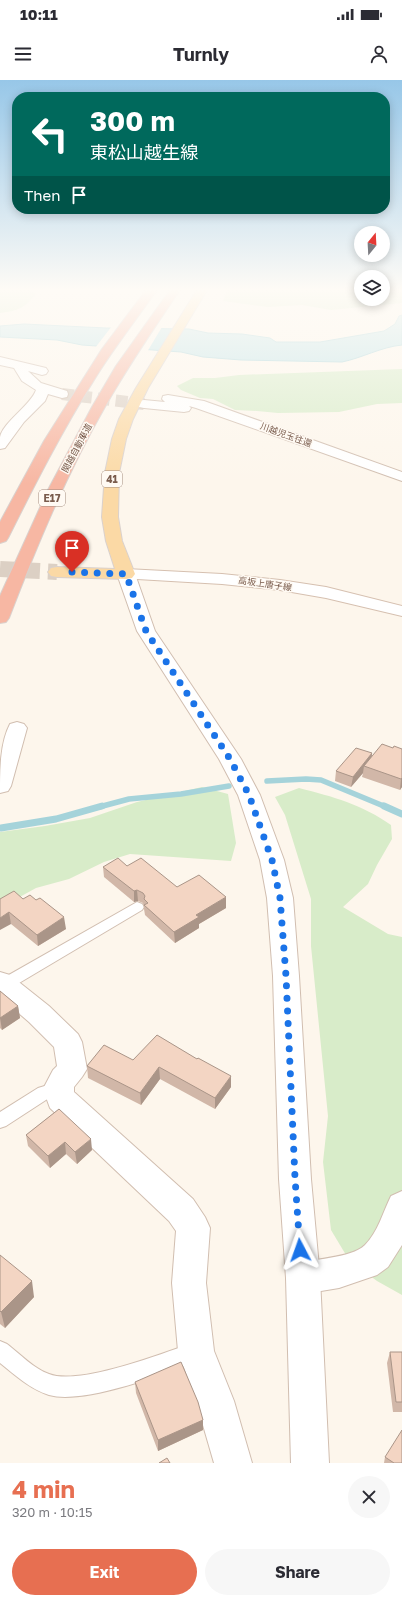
<!DOCTYPE html>
<meta charset="utf-8">
<style>
:root{--surface:#fff;--page:#f7f7f7;--text:#2b2b33;--muted:#7c7c81;--accent:#e76f51}
body{margin:0;font-family:"Golos Text","Noto Sans JP",sans-serif;background:var(--page);color:var(--text);height:100vh;display:flex;flex-direction:column;font-size:15px;white-space:nowrap}
*{box-sizing:border-box;margin:0}
p{font-size:13px;color:var(--muted)}
.icon{flex:none;width:22px;height:22px;fill:none;stroke:currentColor;stroke-width:2;stroke-linecap:round;stroke-linejoin:round}
.map{position:relative;height:1383px;overflow:hidden}
.drawer{display:flex;flex-direction:column;background:var(--surface);flex:1}
.drawer>*{flex:none}
.guide{position:absolute;left:12px;top:12px;width:378px;height:122px;border-radius:16px;box-shadow:0 2px 10px #0003;background:#00695c;color:#fff;overflow:hidden}
.needle{width:26px;rotate:18deg}
.buttons{position:absolute;left:354px;top:146px;display:grid;gap:8px}
.buttons a{display:grid;place-items:center;width:36px;height:36px;border-radius:50%;background:var(--surface);box-shadow:0 2px 10px #0003;font-size:20px}
.pin{position:absolute;display:grid;place-items:center;width:34px;height:34px;color:#fff;margin:-41px -17px;border-radius:50% 50% 50% 0;rotate:-45deg;box-shadow:0 0 4px #0007}
.pin .icon{rotate:45deg}
.me{position:absolute;width:44px;margin:-22px;rotate:356deg;stroke-linejoin:round;filter:drop-shadow(0 0 3px #0008)}
.turn{display:flex;align-items:center;gap:14px;height:84px;padding:0 12px;font-size:18px}
.turn .icon{width:52px;height:52px;stroke-width:2.5}
.turn b{display:block;font-size:28px;line-height:34px}
.then{display:flex;align-items:center;height:38px;padding:0 12px;background:#0003;gap:8px;font-size:15px}
.round{display:grid;place-items:center;flex:none;width:42px;height:42px;border-radius:21px;background:var(--page)}
.summary{display:flex;align-items:center;justify-content:space-between;height:68px;padding:0 12px}
h1{font-size:24px;font-weight:700;line-height:30px;color:var(--accent)}
.primary-button{display:flex;gap:8px;margin-top:auto;padding:8px 12px}
.primary-button a{flex:1;height:46px;border-radius:24px;background:var(--accent);color:#fff;font-size:16px;font-weight:700;line-height:46px;text-align:center}
.primary-button a+a{background:var(--page);color:var(--text)}
.status{display:flex;justify-content:space-between;align-items:center;height:28px;padding:0 20px;background:var(--surface);direction:ltr}
.status svg{height:11px;fill:currentColor}
header{display:flex;justify-content:space-between;align-items:center;height:52px;padding:0 12px;background:var(--surface);font-size:18px;font-weight:700}
.map>svg:first-child{display:block}
.green{fill:#d8ecc9}
.water{fill:#bfe3e8;stroke:#a5d3da}
.pier{fill:#fdf6ec}
.lines{fill:none;stroke-linecap:round;stroke-linejoin:round}
.stream-far1{stroke:#a5d3da;stroke-width:5.5}
.stream{stroke:#a5d3da;stroke-width:7}
.minor-tunnel{stroke:#dcd0c4;stroke-width:12;stroke-dasharray:12 6;stroke-linecap:butt}
.primary-tunnel{stroke:#dcd0c4;stroke-width:16;stroke-dasharray:16 8;stroke-linecap:butt}
.service-casing{stroke:#d1beb0;stroke-width:2}
.minor-casing{stroke:#d1beb0;stroke-width:2}
.tertiary-casing{stroke:#d1beb0;stroke-width:2}
.secondary-casing{stroke:#d6c0b0;stroke-width:2}
.primary-casing{stroke:#dad1cd;stroke-width:2}
.motorway-casing{stroke:#dad1cd;stroke-width:2}
.service{fill:#fff;fill-rule:evenodd}
.minor{fill:#fff;fill-rule:evenodd}
.tertiary{fill:#fff;fill-rule:evenodd}
.secondary{fill:#fff;fill-rule:evenodd}
.primary{fill:#fbd9a5;fill-rule:evenodd}
.motorway{fill:#f7b7a3;fill-rule:evenodd}
.wall{fill:#d1b7a8}
.shaded-wall{fill:#aa9588}
.building{fill:#f3d5c3;stroke:#aa9588}
.route{stroke:#1a73e8;stroke-width:7;stroke-dasharray:0 12.6}
.labels{text-anchor:middle;stroke-width:3;stroke-linejoin:round;paint-order:stroke}
.far-street-label{font-size:9px;fill:#7a5c4d;stroke:#fffaf3}
.shield{fill:#fffaf3;stroke:#a28b7f;stroke-width:1}
.shield-label{font-size:10px;font-weight:bold;fill:#7a5c4d}
</style>
<div class="status"><b>10:11</b><svg viewBox="0 0 49 12"><path d="M0 12V9h3v3zM5 12V6h3v6zM10 12V3h3v9zM15 12V0h3v12zM26 1h20v11H26zM47 4h2v5h-2z"/></svg></div>
<header><svg class="icon" aria-label="menu" viewBox="0 0 24 24"><path d="M4 6h16M4 12h16M4 18h16"/></svg>Turnly<svg class="icon" aria-label="person" viewBox="0 0 24 24"><circle cx="12" cy="8" r="4"/><path d="M4 21q1-7 8-7t8 7"/></svg></header>
<div class="map">
<svg width="402" height="1383" viewBox="0 0 402 1383">
<rect width="100%" height="100%" fill="#fdf6ec"/>
<!-- green -->
<path class="green" d="M0,210H30L36,214C23,229 20,230 0,233Z
M227,210H361V219H383V210H402V223L331,230L302,225L268,227L223,221Z
M402,289V323L377,324L339,332L278,333L257,331L235,330L213,319L200,318L181,310L177,306L193,298H215L239,295Z
M202,707L228,714L236,763L231,781L130,774L104,782L69,799L36,808L7,824L0,825V752L45,746L90,738L137,722Z
M299,708C334,717 361,724 391,745L392,759L377,785L368,804L343,827L388,854L402,857V1215L377,1201L349,1180L331,1150L323,1082L328,1036L311,866V819L285,735L275,717Z"/>
<!-- water -->
<path class="water" d="M402,235V265C381,267 362,278 342,282L241,280L203,277L181,272L82,265L57,260L0,257V246L24,244L106,248L189,249L208,253L242,254L270,258L276,262H320L384,251L395,244L399,236Z"/>
<!-- pier -->
<path class="pier" d="M112,246L162,247L147,272L95,268Z"/>
<g class="lines">
<!-- stream-far1 -->
<path class="stream-far1" d="M267,701L306,699L321,700L386,727
M99,727L129,719L181,714L229,706"/>
<!-- stream -->
<path class="stream" d="M384,726L402,734
M1,748L56,739L102,726"/>
<!-- minor-tunnel -->
<path class="minor-tunnel" d="M62,314L144,324"/>
<!-- primary-tunnel -->
<path class="primary-tunnel" d="M0,489L57,492"/>
<!-- service casing -->
<g class="service-casing">
<path id="service" d="M137,822L142,824L144,827L142,830L9,909L4,911L0,909V900Z
M58,1002L64,1004L66,1009L64,1014L49,1018L6,1046L0,1048V1032L38,1008Z
M0,1261L7,1264C20,1274 34,1289 49,1294C79,1306 164,1273 195,1262L202,1265L205,1272L202,1279C168,1293 84,1325 49,1315C30,1309 15,1295 0,1283Z"/>
</g>
<!-- minor casing -->
<g class="minor-casing">
<path id="minor" d="M0,277L46,288L48,291L46,294L42,295L28,291L41,303L67,311L68,314L67,317L62,318L48,314L45,321L24,342L5,368L0,369C0,365 0,361 0,357C3,342 31,325 36,310L22,301L14,288L0,285Z
M168,315L204,321L402,392V401L196,328L189,326L191,328L189,331L184,332L144,328L139,327L137,324L139,321L144,320L165,322L162,319L163,316Z
M17,642L24,644L27,648L11,706L8,711L0,713C0,690 0,663 10,644Z
M0,892L10,895L49,926L78,954L82,962L87,989L82,997L74,1007V1012L193,1119L205,1137L210,1148L206,1203L214,1271L234,1321L252,1383H214L196,1321L178,1271L172,1203L176,1151L169,1141L50,1028L43,1009L53,990L57,986L54,967L29,942L0,917Z
M402,1111V1165L388,1187L377,1195L339,1208L303,1214L291,1210L286,1198L291,1186C311,1178 351,1179 365,1165C378,1152 383,1132 391,1116Z"/>
</g>
<!-- tertiary casing -->
<g class="tertiary-casing">
<path id="tertiary" d="M126,489L132,490L135,494L155,551L241,679L260,715L284,780L293,818L299,896L311,1099L320,1198L329,1383H291L286,1198L279,1099L273,896L267,818L260,780L238,715L219,679L137,551L117,494L120,490Z"/>
</g>
<!-- secondary casing -->
<g class="secondary-casing">
<path id="secondary" d="M126,489L222,494L280,500L326,507L402,526V536L326,518L280,510L222,504L120,498L117,494L120,490Z"/>
</g>
<!-- primary casing -->
<g class="primary-casing">
<path id="primary" d="M197,210H207L148,308L133,339L126,359L119,393L118,437L122,461L135,494L132,498L126,499L57,497L51,496L48,492L51,488L57,487L115,489L106,461L102,437L105,393L112,359L119,339L136,308Z"/>
</g>
<!-- motorway casing -->
<g class="motorway-casing">
<path id="motorway" d="M146,210H157C136,240 113,269 94,300C62,351 35,404 8,458L6,461L0,463V442L44,361L102,269Z
M170,210H180C154,248 129,285 106,325C67,393 37,465 9,538L6,542L0,543V516L48,410L92,327L116,286Z"/>
</g>
<!-- service -->
<use href="#service" class="service"/>
<!-- minor -->
<use href="#minor" class="minor"/>
<!-- tertiary -->
<use href="#tertiary" class="tertiary"/>
<!-- secondary -->
<use href="#secondary" class="secondary"/>
<!-- primary -->
<use href="#primary" class="primary"/>
<!-- motorway -->
<use href="#motorway" class="motorway"/>
</g>
<!-- wall -->
<path class="wall" d="M393,668L402,669V707L400,710L362,697L363,693L351,707L335,701L336,691L372,673V676Z
M127,786L177,807L226,828L199,844V848L175,863L145,835L143,823L138,821L134,822L104,797L103,787Z
M0,819H23L66,849L38,866L11,844Z
M0,911L18,926L20,938L2,950L0,948Z
M133,980L231,1007L215,1029L160,999L141,1025L88,998L87,986Z
M59,1029L92,1070L77,1084L66,1074L50,1088L28,1066L26,1055Z
M0,1175L34,1217L5,1248L0,1244Z
M390,1272H402V1332H393L387,1283Z
M135,1302L203,1340V1350L158,1371L136,1313Z
M385,1377L402,1383H384Z"/>
<!-- shaded-wall -->
<path class="shaded-wall" d="M372,673L371,684L364,686L363,693L351,707L353,697Z
M402,698V707L400,710L401,699Z
M137,810L138,821L134,822V811Z
M226,817V828L199,844V848L175,863L174,852L196,835Z
M9,832L11,844L0,850V838Z
M64,837L66,849L38,866L37,855Z
M18,926L20,938L2,950L0,938Z
M159,987L160,999L141,1025L140,1013Z
M231,996V1007L215,1029V1018Z
M91,1059L92,1070L77,1084L75,1072Z
M65,1062L66,1074L50,1088L48,1076Z
M32,1201L34,1217L5,1248L1,1232Z
M203,1340V1350L158,1371V1360Z"/>
<!-- building -->
<path class="building" d="M382,664L393,668L394,666L402,669V698L401,699L364,686Z
M356,668L372,673L353,697L336,691Z
M118,778L127,786L141,778L177,807L199,795L226,817L196,835L199,837L174,852L144,825L148,823L144,819L145,816L143,813L137,810L134,811L103,787Z
M14,811L23,819L30,815L36,820L40,818L64,837L37,855L9,832L0,838V819Z
M0,911L18,926L0,938Z
M157,955L197,979L198,978L231,996L215,1018L159,987L140,1013L87,986L104,965L133,980Z
M59,1029L91,1059L75,1072L65,1062L48,1076L26,1055Z
M0,1175L32,1201L1,1232L0,1231Z
M390,1272H402V1322H396Z
M181,1282L198,1322L203,1340L158,1360L135,1302Z
M402,1350V1383H394L385,1377Z
M167,1378L170,1383H159Z"/>
<!-- sky -->
<linearGradient id="sky" x2="0" y2="1"><stop stop-color="#97c7e8"/><stop offset="0.52" stop-color="#fefbf6"/><stop offset="1" stop-color="#fefbf6" stop-opacity="0"/></linearGradient>
<rect width="402" height="404" fill="url(#sky)"/>
<g class="lines">
<!-- route -->
<path class="route" d="M72,492L126,494L146,551L230,679L249,715L272,780L280,818L286,896L295,1098L300,1170"/>
</g>
<g class="labels">
<!-- far-street labels -->
<g class="far-street-label">
<text transform="translate(286 355) rotate(20)" y="3">川越児玉往還</text>
<text transform="translate(77 368) rotate(-62)" y="3">関越自動車道</text>
<text transform="translate(265 504) rotate(8)" y="3">高坂上唐子線</text>
</g>
<!-- shield labels -->
<g class="shield">
<rect x="102" y="391" width="20" height="16" rx="3"/>
<rect x="39" y="410" width="26" height="16" rx="3"/>
</g>
<g class="shield-label">
<text x="112" y="403">41</text>
<text x="52" y="422">E17</text>
</g>
</g>
</svg>
<div class="buttons">
<a><svg class="needle" viewBox="-14 -14 28 28"><path d="M0-13l5 13h-10z" fill="#e53935"/><path d="M0 13l5-13h-10z" fill="#7c7c81"/></svg></a>
<a><svg class="icon" aria-label="layers" viewBox="0 0 24 24"><path d="M12 4l9 5-9 5-9-5zM3 14l9 5 9-5"/></svg></a>
</div>
<div class="pin" style="left:72px;top:492px;background:#d93025"><svg class="icon" aria-label="arrive" viewBox="0 0 24 24"><path d="M6 21V4h12l-3 4 3 4H6"/></svg></div>
<svg class="me" style="left:300px;top:1170px" viewBox="-20 -20 40 40"><path d="M0-17L14 15 0 8-14 15z" fill="#1a73e8" stroke="#fff" stroke-width="4"/></svg>
<div class="guide">
<div class="turn"><svg class="icon" aria-label="left" viewBox="0 0 24 24"><path d="M17 20v-9H6M10 6l-5 5 5 5"/></svg><div><b>300 m</b>東松山越生線</div></div>
<div class="then">Then<svg class="icon" aria-label="arrive" viewBox="0 0 24 24"><path d="M6 21V4h12l-3 4 3 4H6"/></svg></div>
</div>
</div>
<section class="drawer">
<div class="summary"><div><h1>4 min</h1><p>320 m · 10:15</p></div><a class="round"><svg class="icon" aria-label="close" viewBox="0 0 24 24"><path d="M6 6l12 12M18 6L6 18"/></svg></a></div>
<div class="primary-button"><a>Exit</a><a>Share</a></div>
</section>
